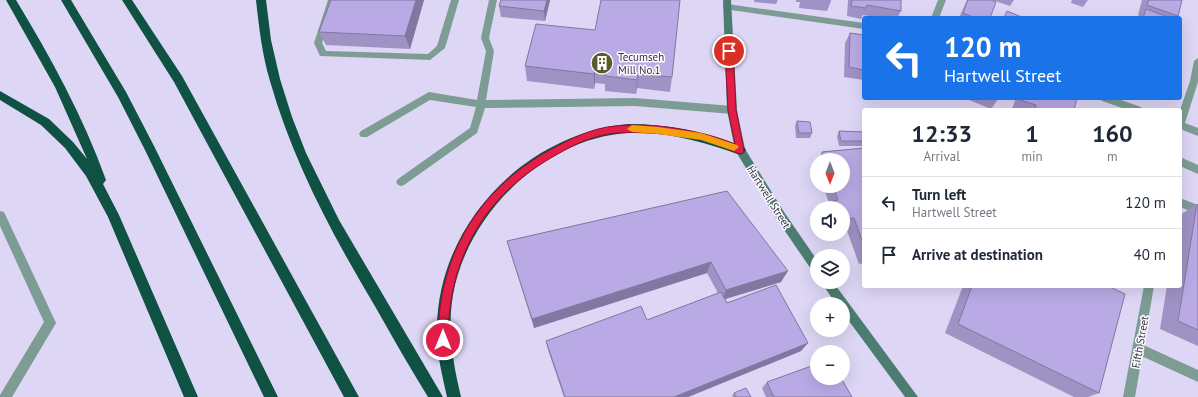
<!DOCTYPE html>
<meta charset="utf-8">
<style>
:root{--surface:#fff;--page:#f2f2f3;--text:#1f2937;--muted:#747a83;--line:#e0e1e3}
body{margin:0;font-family:"PT Sans",sans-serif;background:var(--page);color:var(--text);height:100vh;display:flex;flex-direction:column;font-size:15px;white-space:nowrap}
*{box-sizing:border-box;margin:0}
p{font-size:13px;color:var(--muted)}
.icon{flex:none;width:22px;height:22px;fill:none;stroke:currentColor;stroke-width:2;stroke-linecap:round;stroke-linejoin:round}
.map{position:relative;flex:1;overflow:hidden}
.details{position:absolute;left:862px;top:108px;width:320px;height:180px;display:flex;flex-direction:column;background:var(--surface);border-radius:4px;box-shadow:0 4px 16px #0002}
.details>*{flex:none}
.guide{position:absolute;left:862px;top:16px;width:320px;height:84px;border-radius:4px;box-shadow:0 4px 16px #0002;background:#1a73e8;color:#fff;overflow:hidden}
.needle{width:26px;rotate:180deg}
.buttons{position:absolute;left:810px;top:153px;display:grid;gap:8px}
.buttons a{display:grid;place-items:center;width:40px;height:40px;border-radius:50%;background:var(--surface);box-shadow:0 4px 16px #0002;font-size:20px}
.pin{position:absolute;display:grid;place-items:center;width:34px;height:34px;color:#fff;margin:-17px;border:2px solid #fff;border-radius:50%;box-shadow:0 1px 4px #0007}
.me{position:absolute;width:44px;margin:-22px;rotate:0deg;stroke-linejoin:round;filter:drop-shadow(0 0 3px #0008)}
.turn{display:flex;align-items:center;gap:14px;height:84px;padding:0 16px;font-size:18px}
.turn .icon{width:52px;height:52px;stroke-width:2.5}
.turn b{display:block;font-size:28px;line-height:34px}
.eta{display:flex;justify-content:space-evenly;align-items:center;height:68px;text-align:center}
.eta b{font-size:24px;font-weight:600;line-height:28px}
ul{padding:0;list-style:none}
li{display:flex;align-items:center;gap:12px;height:52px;padding:0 16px;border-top:1px solid var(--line)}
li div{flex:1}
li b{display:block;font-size:15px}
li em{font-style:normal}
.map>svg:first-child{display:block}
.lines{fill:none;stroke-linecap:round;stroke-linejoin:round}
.lane{fill:#7d9c93;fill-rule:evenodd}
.street{fill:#7d9c93;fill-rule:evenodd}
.secondary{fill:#4c7d70;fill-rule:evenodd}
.highway{fill:#0f5143;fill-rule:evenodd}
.wall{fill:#9f92c5}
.shaded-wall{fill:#8277a0}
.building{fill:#b9aae5;stroke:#8277a0}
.route{fill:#e11d48;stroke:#92132f}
.slow{fill:#f59e0b}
.labels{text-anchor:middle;stroke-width:3;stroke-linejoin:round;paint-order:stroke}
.poi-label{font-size:11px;fill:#362e4c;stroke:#fcfcfc;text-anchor:start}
.street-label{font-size:11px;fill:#362e4c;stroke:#fcfcfc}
</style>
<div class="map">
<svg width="1198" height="397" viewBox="0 0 1198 397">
<rect width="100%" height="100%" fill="#ddd6f5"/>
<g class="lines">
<!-- lane -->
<path class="lane" d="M328,0H336L322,43L326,51L428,54L437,46L451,0H459L445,48L430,60L320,56L314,43Z
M489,0H497L489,38L494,51L486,100L635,98L732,106L737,110L732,114L635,106L485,108L477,133L404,185L401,186L398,185L396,182L398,179L470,128L476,107L430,100L367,137H361L359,134L361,131L429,92L477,100L486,51L481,38Z
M1180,157L1198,165V174L1180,166Z
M1180,198L1198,205V214L1180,207Z
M0,211L4,212L56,323L12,397H0V395L44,322L0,226Z
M1139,343L1198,370V382L1135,353L1133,349L1135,345Z"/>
<!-- street -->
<path class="street" d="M938,0H946L939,18H931Z
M727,4L864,23V29L724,9L723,7L724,5Z
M1198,58V82L1185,123L1198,128V136L1180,129V110L1190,81L1194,61Z
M1100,98H1115L1141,107L1143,110H1128L1102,101Z
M1144,286H1154L1135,397H1123Z"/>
<!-- secondary -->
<path class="secondary" d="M723,0H731L737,110L745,149L784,212L817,260V274L813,272L776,218L735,150L727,110Z
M821,282H833L918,397H905L843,313V304H836Z"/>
<!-- highway -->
<path class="highway" d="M6,0H16C51,58 83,116 106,180L103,184L119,215L198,397H184L108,217L86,176L65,148L41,125L0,100V91L49,119L73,142L87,159L55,87Z
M61,0H71L126,92L154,146L278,397H264L145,150L118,97Z
M122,0H132L182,76L359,397H344L174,82Z
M256,0H266L271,40L280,79L292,117L306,153L339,220L443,397H428C410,368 393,338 376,308C333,236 293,162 270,81C262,54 259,27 256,0Z
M628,124C668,124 706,132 744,147L746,150L744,153L740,155C704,142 667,131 628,133C544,138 467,214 453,295C447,330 453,363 461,397H447C442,374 436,352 437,328C438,224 525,134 628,124Z"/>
</g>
<!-- wall -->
<path class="wall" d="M424,0L410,49L326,45L319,32Z
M501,0H550L545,21L501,17L499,6Z
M754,0H778L776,4L754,2Z
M796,0H831V1L827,11L799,8L800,2H796Z
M848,0H901V11L897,18H880L863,15L861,19L847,16Z
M967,0H991L990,18H959Z
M992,0H1014L1010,6Z
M1072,0H1088L1083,7L1071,3Z
M1142,0H1182L1178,16L1176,18H1137L1139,16L1138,15Z
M536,24L672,77L670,92L637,88L636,94L605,91V84L595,83L594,89L527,81L525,66Z
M850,33L864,35V80L844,77L845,43Z
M964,98H999L991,109Z
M1016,98H1076L1074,110H1015L1012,109Z
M797,121L812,133L810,138H796L795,126Z
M839,131L864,132V146H839L837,136Z
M864,148V263L859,264L846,228H843V208H828L830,206L823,186H843V160H818L822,152Z
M727,191L781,282L725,299L727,303L801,351L688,397H564L548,350L546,341L647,320L718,293L707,273L534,328L507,241Z
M1197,204L1198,205V346L1160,329L1167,286H1180V215Z
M963,286H1108L1099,393L1088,397H1074L945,333Z
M767,382L852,397H766L762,388Z
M734,393L751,397H733L732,396Z"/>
<!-- shaded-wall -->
<path class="shaded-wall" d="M416,0H424L410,49L405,36Z
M547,0H550L545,21L544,11Z
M595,68V83L594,89V74Z
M638,74L637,88L636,94L637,80Z
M711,262L707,273L534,328L532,319Z
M788,271L781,282L722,300L726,290Z
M808,343L801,351L688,397H674Z"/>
<!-- building -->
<path class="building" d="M331,0H416L405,36L319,32Z
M501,0H547L544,11L499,6Z
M601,0H680L672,77L638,74L637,80L605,76L607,69L595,68L594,74L525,66L536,24L595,30Z
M852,0H901V11L867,5L866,8L851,6Z
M968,0H991L996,2L990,18H975L963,13Z
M1149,0H1182L1178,16L1147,5Z
M1146,9L1171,18H1143Z
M1007,11L1024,18H1004Z
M850,33L864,35V70L849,67Z
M1021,98H1077L1074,110H1035L1036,105L1020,100Z
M797,121L810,122L812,133H799Z
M839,131L864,132V141H841Z
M864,148V246L854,218L843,219V208H835L833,201L838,200L833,186H843V160H825L822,152Z
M727,191L788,271L726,290L711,262L532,319L507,241Z
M1197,204L1198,205V330L1178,321Z
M776,285L808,343L674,397H565L546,341L641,306L647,320L721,292L727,303Z
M972,286H1108L1125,294L1099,393L958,324Z
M817,364V378H841L852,397H774L767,382Z
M746,388L751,397H736L734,393Z"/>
<!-- route -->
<path class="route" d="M729,48L733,51L736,110L744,150L743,153L740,154C731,151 723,146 715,143C691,135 641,131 616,133C594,135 575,144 556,155C484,195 448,258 448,340L447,344L443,345L439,344L438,340C438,257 477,190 550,150C570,139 592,128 615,126C652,122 701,130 735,144L728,110L725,51Z"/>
<!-- slow -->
<path class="slow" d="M632,125L658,127L701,133L737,145L739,147L734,151L701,140L658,134L632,132L627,129Z"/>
<!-- icons -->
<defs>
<g id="building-disc" transform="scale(1.15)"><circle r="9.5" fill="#565d2b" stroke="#fcfcfc"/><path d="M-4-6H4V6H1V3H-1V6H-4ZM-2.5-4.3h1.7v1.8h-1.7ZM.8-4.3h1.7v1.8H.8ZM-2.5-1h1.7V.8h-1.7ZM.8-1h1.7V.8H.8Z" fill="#fff"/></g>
</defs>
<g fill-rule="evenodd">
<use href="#building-disc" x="602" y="63"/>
</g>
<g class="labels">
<!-- poi labels -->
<g class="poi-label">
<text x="618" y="61">Tecumseh<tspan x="618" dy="13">Mill No.1</tspan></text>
</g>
<!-- street labels -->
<g class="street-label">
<text transform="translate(769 197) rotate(58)" y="4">Hartwell Street</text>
<text transform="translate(1140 342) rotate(-80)" y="4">Fifth Street</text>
</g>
</g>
</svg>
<div class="buttons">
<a><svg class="needle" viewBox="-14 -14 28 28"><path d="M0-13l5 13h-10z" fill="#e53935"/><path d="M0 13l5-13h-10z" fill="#747a83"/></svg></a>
<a><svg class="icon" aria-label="sound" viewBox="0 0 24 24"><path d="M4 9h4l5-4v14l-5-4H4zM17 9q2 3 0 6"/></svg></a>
<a><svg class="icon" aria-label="layers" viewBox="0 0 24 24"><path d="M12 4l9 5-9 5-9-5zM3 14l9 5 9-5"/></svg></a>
<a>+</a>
<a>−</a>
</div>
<div class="pin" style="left:729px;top:51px;background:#d93025"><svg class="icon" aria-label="arrive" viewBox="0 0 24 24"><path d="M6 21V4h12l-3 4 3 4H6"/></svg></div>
<svg class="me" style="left:443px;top:340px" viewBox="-20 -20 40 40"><circle r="17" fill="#e11d48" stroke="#fff" stroke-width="3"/><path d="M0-11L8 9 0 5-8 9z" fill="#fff"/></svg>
<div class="guide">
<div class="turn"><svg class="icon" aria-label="left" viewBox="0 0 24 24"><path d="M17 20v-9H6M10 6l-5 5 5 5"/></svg><div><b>120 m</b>Hartwell Street</div></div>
</div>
<section class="details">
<div class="eta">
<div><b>12:33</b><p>Arrival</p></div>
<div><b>1</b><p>min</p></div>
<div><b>160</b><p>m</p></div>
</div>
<ul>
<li><svg class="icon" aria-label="left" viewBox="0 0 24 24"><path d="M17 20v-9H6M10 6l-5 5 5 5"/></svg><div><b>Turn left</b><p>Hartwell Street</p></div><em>120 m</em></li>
<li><svg class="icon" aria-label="arrive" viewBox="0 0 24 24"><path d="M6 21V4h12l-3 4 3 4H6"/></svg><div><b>Arrive at destination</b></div><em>40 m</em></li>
</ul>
</section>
</div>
